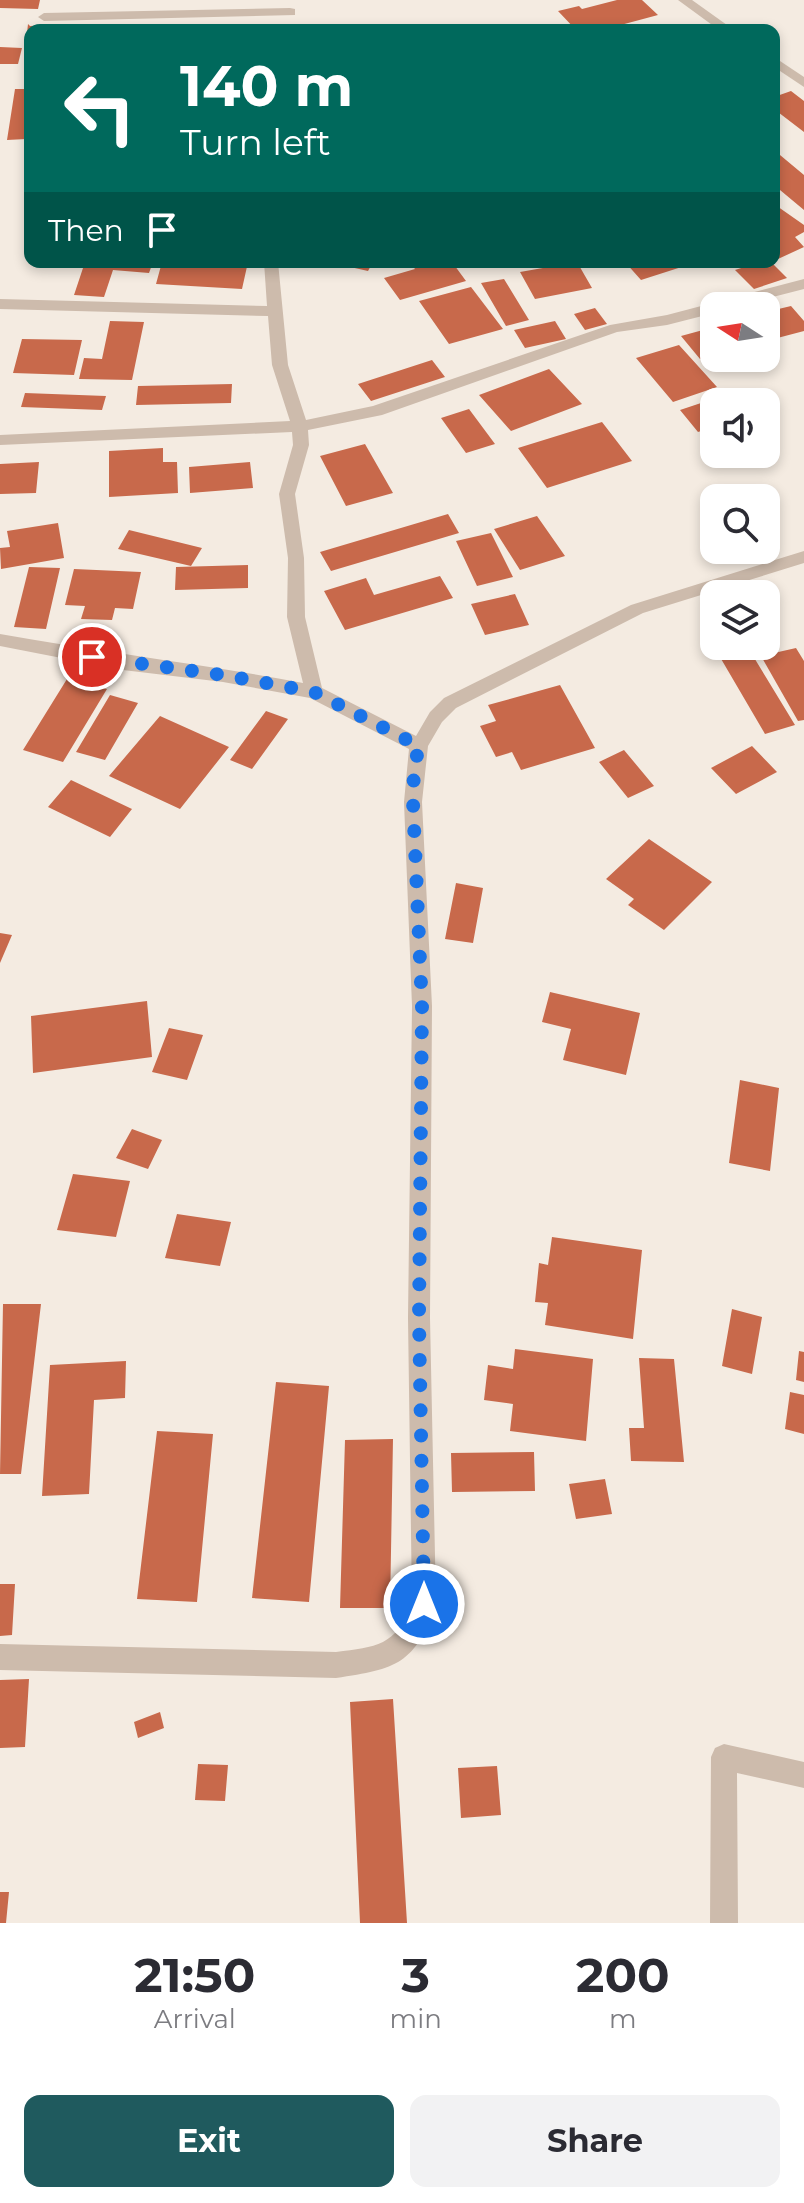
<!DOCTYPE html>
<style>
:root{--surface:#fff;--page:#f2f2f3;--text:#2b2b33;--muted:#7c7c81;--accent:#1f5a5e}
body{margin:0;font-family:Montserrat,sans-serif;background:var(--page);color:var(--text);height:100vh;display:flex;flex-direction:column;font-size:30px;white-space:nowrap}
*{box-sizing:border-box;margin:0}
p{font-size:26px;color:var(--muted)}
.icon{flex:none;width:44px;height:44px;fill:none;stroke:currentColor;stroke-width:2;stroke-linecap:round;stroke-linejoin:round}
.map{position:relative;height:1923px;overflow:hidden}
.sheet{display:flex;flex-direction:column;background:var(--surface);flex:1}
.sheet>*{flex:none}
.banner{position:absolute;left:24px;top:24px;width:756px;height:244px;border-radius:16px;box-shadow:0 4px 12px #0003;background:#00695c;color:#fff;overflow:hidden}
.needle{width:52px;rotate:282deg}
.buttons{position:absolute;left:700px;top:292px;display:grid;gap:16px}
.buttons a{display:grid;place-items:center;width:80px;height:80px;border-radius:16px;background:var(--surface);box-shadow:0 4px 12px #0003;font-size:40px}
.pin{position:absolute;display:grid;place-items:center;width:68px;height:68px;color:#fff;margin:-34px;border:4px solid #fff;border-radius:50%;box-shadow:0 2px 8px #0007}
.me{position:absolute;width:88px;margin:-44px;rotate:0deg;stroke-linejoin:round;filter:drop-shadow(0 0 6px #0008)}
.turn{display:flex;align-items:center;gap:28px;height:168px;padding:0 24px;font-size:36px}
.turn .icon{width:104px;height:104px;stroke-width:2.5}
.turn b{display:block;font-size:56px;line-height:68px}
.then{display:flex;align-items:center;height:76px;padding:0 24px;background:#0003;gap:16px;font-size:30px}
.eta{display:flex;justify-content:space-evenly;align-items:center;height:136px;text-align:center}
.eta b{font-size:48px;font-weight:700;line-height:56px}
.primary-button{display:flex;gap:16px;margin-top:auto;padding:16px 24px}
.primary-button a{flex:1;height:92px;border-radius:16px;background:var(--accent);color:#fff;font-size:32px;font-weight:700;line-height:92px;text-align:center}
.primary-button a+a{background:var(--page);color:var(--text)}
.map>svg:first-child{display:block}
.building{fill:#c8694b}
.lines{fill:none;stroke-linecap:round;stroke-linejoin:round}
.minor{fill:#cdbbac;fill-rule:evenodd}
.route{stroke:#1a73e8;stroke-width:14;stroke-dasharray:0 25.2}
</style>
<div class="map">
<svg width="804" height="1923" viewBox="0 0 804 1923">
<rect width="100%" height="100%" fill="#f4ebe1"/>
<!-- building -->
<path class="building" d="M0,0H40L38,9L0,8Z
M617,0H642L658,15L602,30H576L558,11L579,6L582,9Z
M28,24L30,26L81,24L80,30H30V60L24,61Z
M0,47L22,48L18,64H0Z
M15,89H30V135H26V139L7,140Z
M791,91L804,101V132L774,109V97Z
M774,150L804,175V210L774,185Z
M774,204L804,225V232L795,237L804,247L778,259L774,256Z
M85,262H153L149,273L113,270L104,297L74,295Z
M162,262H248L242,289L156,284Z
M328,262H373L368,271Z
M452,262L466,281L400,300L384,278L415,269L410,263L415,262Z
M577,262L592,288L535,299L520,272Z
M625,262H693L694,263L641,280Z
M760,262H771L787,278L754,289L735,270Z
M504,279L529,320L506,326L481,283Z
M471,287L503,329L449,344L419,301Z
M791,306L804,321V331L766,341V312Z
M595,308L607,324L585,330L574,314Z
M110,321L144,322L132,380L79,379L84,358L102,359Z
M555,321L566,339L525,348L514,330Z
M714,327V356L700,359L681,336Z
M22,339L82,340L74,375L13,373Z
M679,345L717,387L673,402L636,358Z
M432,360L445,377L371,401L358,384Z
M549,369L582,404L511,431L479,395Z
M232,384L231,403L136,405L138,386Z
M25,393L106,396L102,410L21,407Z
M713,399L714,427L698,432L680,410Z
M469,409L495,444L466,453L441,418Z
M602,422L632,461L547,488L518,448Z
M365,444L393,493L346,506L320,456Z
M163,448V462H177L178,493L109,497V451Z
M39,462L36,493L0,494V464Z
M250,462L253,488L190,493L189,467Z
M448,514L459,533L331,571L320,552Z
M537,516L565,556L520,570L494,529Z
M58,523L64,558L1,569L0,548L10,547L7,531Z
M129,530L202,548L191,566L118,549Z
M491,533L513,577L477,586L456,541Z
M248,565V588L175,590L176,567Z
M29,567L60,568L46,629L14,627Z
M74,569L141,572L133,609L115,608L112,620L81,619L85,606L65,605Z
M440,576L453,598L345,630L324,591L366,578L374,595Z
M515,594L529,625L485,635L471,604Z
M714,639V646H747L795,725L765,734L710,640Z
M796,648L804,661V720L798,721L761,656Z
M67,679L107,689L63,762L23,750Z
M560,685L595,748L521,770L512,752L496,757L480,726L496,721L488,705Z
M110,695L138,703L105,760L76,752Z
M266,711L288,719L252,769L230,760Z
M160,716L229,747L180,809L109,776Z
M752,746L777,772L736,794L711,768Z
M624,750L654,786L628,798L599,762Z
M71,780L132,809L110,837L48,807Z
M649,839L712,882L664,930L628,905L634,899L606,879Z
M456,883L483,888L473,943L445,939Z
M0,933L12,935L0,963Z
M550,992L640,1013L626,1075L563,1060L571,1029L542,1022Z
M147,1001L152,1057L33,1073L31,1016Z
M169,1028L203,1035L187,1080L152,1072Z
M740,1080L779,1088L770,1171L729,1163Z
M132,1129L162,1140L148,1169L116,1158Z
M73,1174L130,1181L116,1237L57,1230Z
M177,1214L231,1222L220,1266L165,1258Z
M552,1237L642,1250L633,1339L545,1325L548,1303L535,1302L539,1263L548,1265Z
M3,1304H41L21,1474H0Z
M732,1309L762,1317L752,1374L722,1366Z
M515,1349L593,1359L586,1441L510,1431L513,1404L484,1400L488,1365L513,1369Z
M799,1351L804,1352V1382L796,1380Z
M639,1358L674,1359L684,1462L631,1461L629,1428H644Z
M126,1361L125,1398L94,1400L89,1494L42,1496L50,1365Z
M276,1382L329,1386L309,1602L252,1598Z
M790,1392L804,1395V1434L785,1429Z
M157,1431L213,1434L197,1602L137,1599Z
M393,1439L390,1608H340L345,1440Z
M534,1452L535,1491L452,1492L451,1453Z
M605,1479L612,1514L576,1519L569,1484Z
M0,1584H15L12,1635L0,1636Z
M29,1679L25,1747L0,1748V1680Z
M393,1699L407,1923H360L350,1702Z
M160,1712L164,1728L138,1738L134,1722Z
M198,1764L228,1765L225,1801L195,1800Z
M497,1766L501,1815L461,1818L458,1768Z
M0,1892H9L6,1923H0Z"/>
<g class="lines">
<!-- minor -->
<path class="minor" d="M678,0H692L734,30H719Z
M290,8L295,9V15L44,21L38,17L44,13Z
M774,57L804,77V87L774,67Z
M264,262H278L288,365L306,420L373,406L610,325L667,315L804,279V289L738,306H714V313L667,325L617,332L382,415L308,430L309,445L295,494L304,558L305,617L322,688L416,736L430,712L444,698L631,605L804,551V563L643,613L456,708L442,722L428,746L422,802L432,1006L430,1318L436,1604C415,1664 397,1669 336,1678L0,1670V1644L336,1652C376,1647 396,1646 412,1604L408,1318L412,1006L404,802L409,749L310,698L223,682L123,670L0,646V634C101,652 202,664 303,683L287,617L288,558L279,494L293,445L292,432L0,445V435L290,421L272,365L268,316L0,309V299L267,306Z
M724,1744L804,1762V1788L737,1773L738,1923H710L711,1757L715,1748Z"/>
</g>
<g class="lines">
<!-- route -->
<path class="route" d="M92,657L223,675L314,692L419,746L414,769L413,802L422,1006L419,1318L424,1604"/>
</g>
</svg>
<div class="buttons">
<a><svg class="needle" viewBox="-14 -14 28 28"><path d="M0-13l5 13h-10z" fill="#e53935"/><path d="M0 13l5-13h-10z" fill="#7c7c81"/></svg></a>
<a><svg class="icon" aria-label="sound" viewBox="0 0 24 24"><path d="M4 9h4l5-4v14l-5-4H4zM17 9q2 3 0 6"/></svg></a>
<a><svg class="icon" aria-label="search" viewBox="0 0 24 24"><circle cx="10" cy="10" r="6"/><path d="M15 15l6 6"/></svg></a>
<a><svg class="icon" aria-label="layers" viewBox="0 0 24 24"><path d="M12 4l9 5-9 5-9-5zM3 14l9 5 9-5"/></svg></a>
</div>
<div class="pin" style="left:92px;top:657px;background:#d93025"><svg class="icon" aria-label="arrive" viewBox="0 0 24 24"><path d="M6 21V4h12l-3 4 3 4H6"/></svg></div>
<svg class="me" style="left:424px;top:1604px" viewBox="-20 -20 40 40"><circle r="17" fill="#1a73e8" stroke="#fff" stroke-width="3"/><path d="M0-11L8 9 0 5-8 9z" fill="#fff"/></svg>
<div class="banner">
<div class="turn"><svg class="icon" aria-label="left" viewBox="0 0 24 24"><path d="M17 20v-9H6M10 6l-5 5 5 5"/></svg><div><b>140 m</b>Turn left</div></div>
<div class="then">Then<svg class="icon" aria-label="arrive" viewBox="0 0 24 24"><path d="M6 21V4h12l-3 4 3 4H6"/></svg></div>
</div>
</div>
<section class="sheet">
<div class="eta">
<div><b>21:50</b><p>Arrival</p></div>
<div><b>3</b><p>min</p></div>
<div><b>200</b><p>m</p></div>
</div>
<div class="primary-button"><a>Exit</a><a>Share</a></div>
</section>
